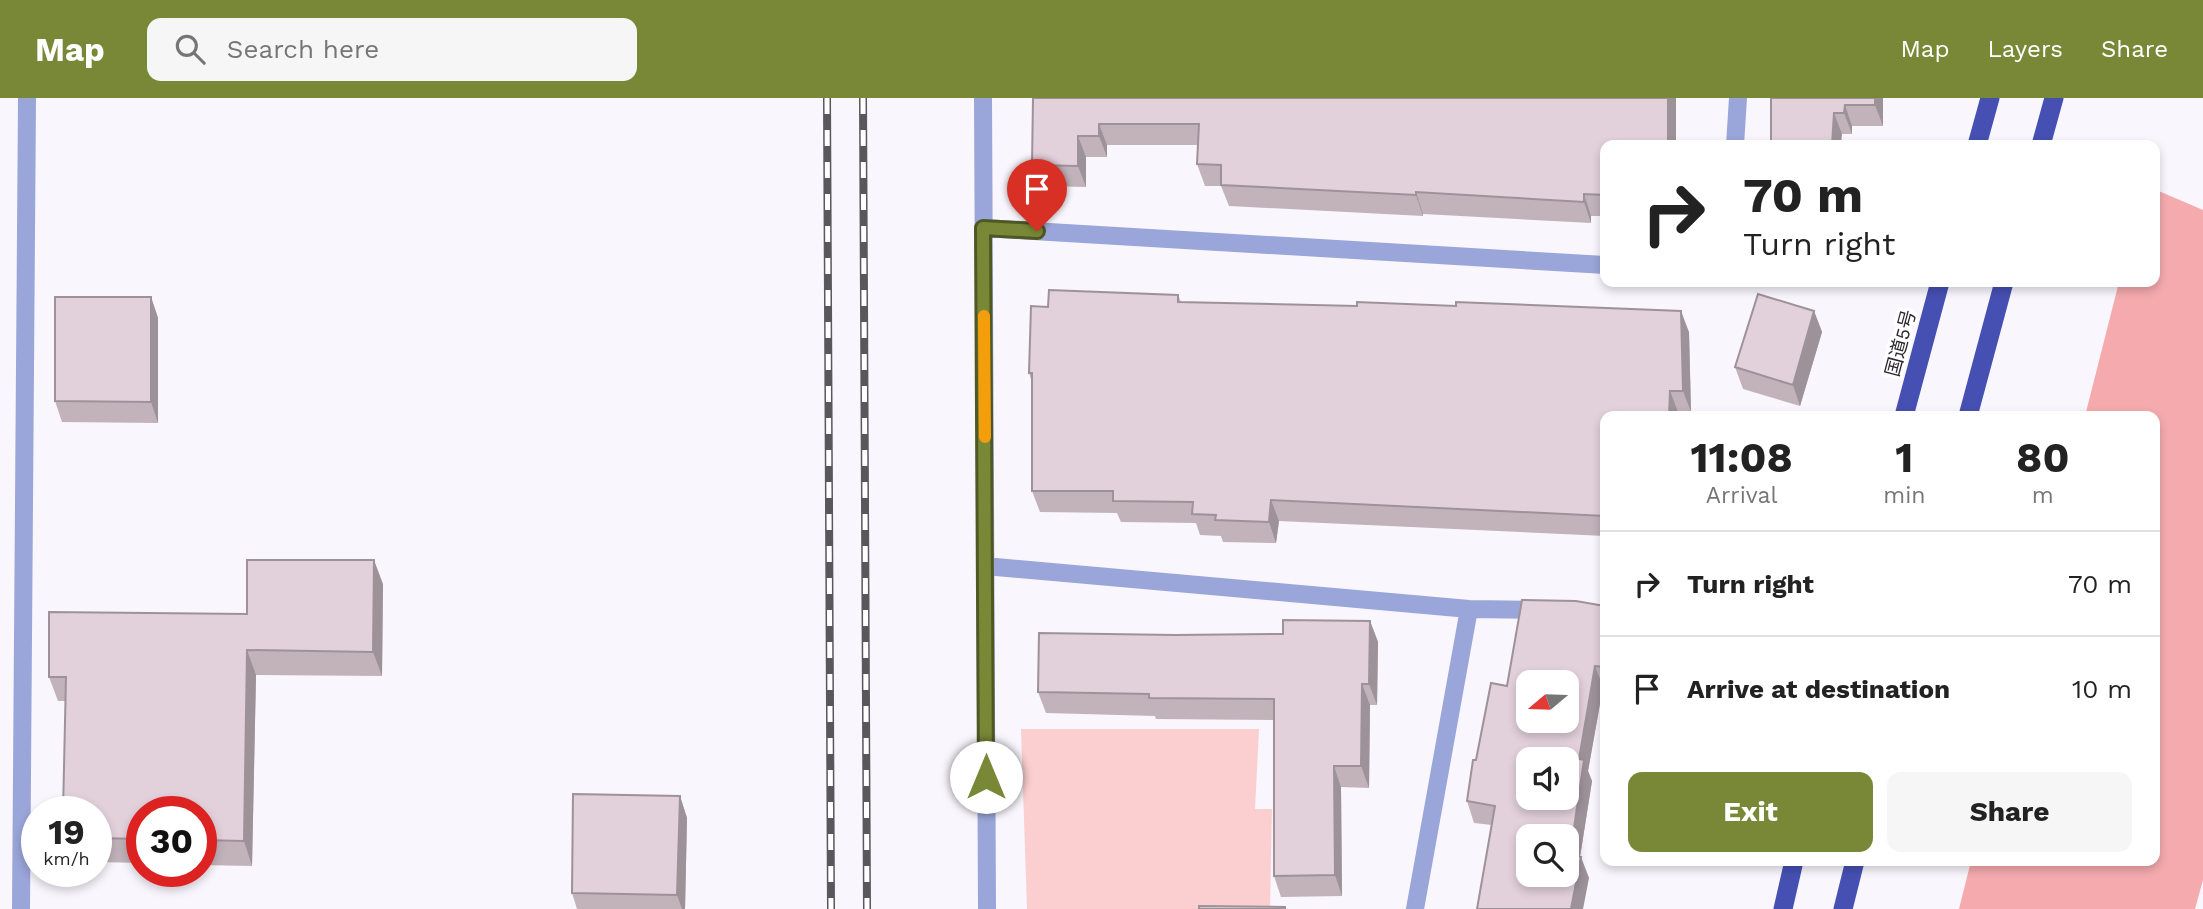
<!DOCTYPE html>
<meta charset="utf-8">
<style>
:root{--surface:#fff;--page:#f6f6f6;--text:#222;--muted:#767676;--line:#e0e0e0;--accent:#798837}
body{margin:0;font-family:"Work Sans","Noto Sans JP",sans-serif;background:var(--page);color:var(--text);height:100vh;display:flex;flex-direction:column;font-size:26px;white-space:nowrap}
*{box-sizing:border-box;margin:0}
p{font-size:23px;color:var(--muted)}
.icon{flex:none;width:38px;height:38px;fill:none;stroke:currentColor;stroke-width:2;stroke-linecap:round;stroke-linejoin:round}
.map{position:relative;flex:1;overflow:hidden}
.sheet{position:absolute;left:1600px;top:313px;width:560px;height:455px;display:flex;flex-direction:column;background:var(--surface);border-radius:14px;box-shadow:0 4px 10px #0003}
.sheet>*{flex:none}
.banner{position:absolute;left:1600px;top:42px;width:560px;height:147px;border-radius:14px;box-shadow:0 4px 10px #0003;background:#fff;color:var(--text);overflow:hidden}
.needle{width:46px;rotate:251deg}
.fabs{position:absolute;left:1516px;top:572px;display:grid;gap:14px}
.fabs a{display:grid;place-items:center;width:63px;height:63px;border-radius:14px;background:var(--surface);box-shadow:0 4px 10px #0003;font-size:35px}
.speed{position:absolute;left:21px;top:698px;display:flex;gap:14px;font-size:35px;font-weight:700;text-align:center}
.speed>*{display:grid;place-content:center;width:91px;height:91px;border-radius:50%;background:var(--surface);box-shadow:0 4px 10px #0003;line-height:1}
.speed small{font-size:18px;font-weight:400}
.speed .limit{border:10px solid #d22;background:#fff;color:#111}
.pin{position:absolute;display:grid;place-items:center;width:60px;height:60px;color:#fff;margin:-72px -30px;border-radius:50% 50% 50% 0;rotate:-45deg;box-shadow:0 0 7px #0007}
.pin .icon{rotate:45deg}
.me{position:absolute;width:77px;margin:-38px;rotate:0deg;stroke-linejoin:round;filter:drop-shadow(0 0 5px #0008)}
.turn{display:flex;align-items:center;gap:24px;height:147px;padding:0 28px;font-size:32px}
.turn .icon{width:91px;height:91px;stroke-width:2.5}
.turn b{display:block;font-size:49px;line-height:60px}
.eta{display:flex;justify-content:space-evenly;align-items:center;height:119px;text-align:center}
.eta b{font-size:42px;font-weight:700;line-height:49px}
.button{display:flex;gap:14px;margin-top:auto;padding:14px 28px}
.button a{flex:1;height:80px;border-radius:14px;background:var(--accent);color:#fff;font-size:28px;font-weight:700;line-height:80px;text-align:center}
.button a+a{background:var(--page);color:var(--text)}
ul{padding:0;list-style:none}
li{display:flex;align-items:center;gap:21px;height:105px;padding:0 28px;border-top:2px solid var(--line)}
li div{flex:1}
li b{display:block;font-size:26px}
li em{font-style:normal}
header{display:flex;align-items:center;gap:42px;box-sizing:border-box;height:98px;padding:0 35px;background:var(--accent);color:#fff}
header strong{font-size:33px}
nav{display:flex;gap:38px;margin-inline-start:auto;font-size:24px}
.search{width:490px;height:63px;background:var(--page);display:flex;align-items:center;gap:18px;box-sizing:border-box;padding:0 24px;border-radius:14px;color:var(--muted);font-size:26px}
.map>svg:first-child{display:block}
.green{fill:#fbcfd0}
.forest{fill:#f5abae}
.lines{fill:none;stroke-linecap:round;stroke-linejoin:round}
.minor{stroke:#9aa6d9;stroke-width:18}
.trunk{stroke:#4650b2;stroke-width:19}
.rail-casing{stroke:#59565c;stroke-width:8}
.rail{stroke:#fff;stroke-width:5;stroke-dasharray:16;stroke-linecap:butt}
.wall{fill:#c2b3bb}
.shaded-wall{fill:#9e9299}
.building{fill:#e2d0da;stroke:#9e9299;stroke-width:2;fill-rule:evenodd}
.route-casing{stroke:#4f5824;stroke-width:18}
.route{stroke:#798837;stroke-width:12}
.slow{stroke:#f59e0b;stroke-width:12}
.labels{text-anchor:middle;stroke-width:7;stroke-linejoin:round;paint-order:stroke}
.street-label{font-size:19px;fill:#2c292f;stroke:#fff}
</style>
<header>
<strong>Map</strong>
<div class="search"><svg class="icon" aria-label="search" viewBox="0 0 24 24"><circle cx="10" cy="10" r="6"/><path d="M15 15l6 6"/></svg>Search here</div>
<nav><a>Map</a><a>Layers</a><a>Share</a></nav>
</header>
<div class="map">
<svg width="2203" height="811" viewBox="0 0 2203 811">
<rect width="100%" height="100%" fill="#f9f6fd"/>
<!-- green -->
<path class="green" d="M1021,631H1259L1255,711H1272L1270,811H1027Z"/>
<!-- forest -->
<path class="forest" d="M2154,91L2203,112V782L2195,811H1959L1971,763H2154V318H2085L2119,184H2154Z"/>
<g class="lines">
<!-- minor -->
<path class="minor" d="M983,0L987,811
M1735,47L1738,0
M983,130L1605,167
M985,468L1469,511L1544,512
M21,811L27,0
M1415,811L1469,511"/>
<!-- trunk -->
<path class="trunk" d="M1977,47L1990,0
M2041,47L2054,0
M1904,318L1940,184
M1968,318L2004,184
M1783,811L1794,763
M1843,811L1855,763"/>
<!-- rail casing -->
<g class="rail-casing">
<path id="rail" d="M827,0L831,811
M863,0L867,811"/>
</g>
<!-- rail -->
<use href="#rail" class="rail"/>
</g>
<!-- wall -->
<path class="wall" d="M1033,0H1676V47H1605V118H1591V125L1423,116V118L1229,108L1221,88H1205L1197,66L1198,47H1107V59H1086V89L1040,88L1032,67Z
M1771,0H1883V28H1852V36H1842L1771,46Z
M1178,197L1181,204L1689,234L1691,314H1678V318H1605V438L1279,423L1276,445L1223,444L1221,438L1200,437L1196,425L1121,424L1117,415L1040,414L1032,393V284L1029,275L1048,209Z
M151,199L158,220V325L62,324L55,303Z
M1814,213L1822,234L1800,308L1743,291L1735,269Z
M383,486L382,578L256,577L252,768L201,767V714H142V765L96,764V714L65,603H58L49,579Z
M1605,508V589H1603L1588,673L1592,683L1580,759L1589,780L1492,727L1474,725L1467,703L1476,662Z
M1370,523L1378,544L1377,607H1370L1369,690L1341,689L1342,798L1281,799L1274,778V622L1156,621L1155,618L1046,615L1038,594L1175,537L1283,536Z
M680,698L687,720L685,811H577L572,795Z"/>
<!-- shaded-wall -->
<path class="shaded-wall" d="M1668,0H1676V47H1668Z
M1875,0H1883V28L1875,7Z
M1845,7L1852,28V36L1844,15Z
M1834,15L1842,36L1841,47H1832Z
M1099,26L1107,47V59L1099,38Z
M1078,38L1086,59V89L1078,68Z
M1416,94L1423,116V118L1416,97Z
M1584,96L1591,118V125L1584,104Z
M151,199L158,220V325L151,304Z
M1681,213L1689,234L1691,314L1683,293Z
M1814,213L1822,234L1800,308L1793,287Z
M1670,293L1678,314V318H1669Z
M1271,402L1279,423L1276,445L1269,424Z
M374,462L383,486L382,578L373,554Z
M1370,523L1378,544L1377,607L1369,586Z
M247,552L256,577L252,768L244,743Z
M1595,568L1603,589L1588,673L1592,683L1577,778L1570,757L1579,661Z
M1362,586L1370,607L1369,690L1361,668Z
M1334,668L1341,689L1342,798L1335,777Z
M680,698L687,720L685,811H682L677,797Z
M1581,759L1589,780L1583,811H1571Z"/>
<!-- building -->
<path class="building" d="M1033,0H1668V47H1605V97L1584,96V104L1416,94V97L1221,87V67L1197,66L1199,26H1099V38H1078V68L1032,67Z
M1771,0H1875V7H1845L1844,15H1834L1832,47H1768V45L1771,46Z
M1049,192L1178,197V204L1357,208V204L1456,208V204L1681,213L1683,293H1670L1669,318H1605V418L1271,402L1269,424L1215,422L1216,417L1192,416L1193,404L1113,403V393H1032V275H1029L1031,208L1048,209Z
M1758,196L1814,213L1793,287L1735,269Z
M55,199H151V304L55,303Z
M247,462H374L373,554L247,552L244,743L201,742V714H142V741L96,740V714H63L66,579H49V514L247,516Z
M1522,502L1576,503L1605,508L1604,569L1595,568L1579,661L1584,662L1570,757L1581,759L1571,811H1477L1495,708L1467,703L1473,662H1476L1491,585L1507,588ZM1528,584H1566V623H1528ZM1528,662H1566V700H1528ZM1528,738H1566V777H1528Z
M1283,522L1370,523L1369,586H1362L1361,668H1334L1335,777L1274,778V601L1149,600V596L1038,594L1039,535L1175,537L1283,536Z
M573,696L680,698L677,797L572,795Z
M1199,808L1285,809V811H1199Z"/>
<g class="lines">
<!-- route casing -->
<g class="route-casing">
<path id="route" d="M986,679L983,130L1037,133"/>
</g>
<!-- route -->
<use href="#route" class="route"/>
<!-- slow -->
<path class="slow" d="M984,218L985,339"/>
</g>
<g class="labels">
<!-- street labels -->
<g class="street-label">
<text transform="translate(1900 245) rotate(-75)" y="7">国道5号</text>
</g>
</g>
</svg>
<div class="fabs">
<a><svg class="needle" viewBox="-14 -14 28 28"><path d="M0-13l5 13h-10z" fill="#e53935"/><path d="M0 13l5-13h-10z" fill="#767676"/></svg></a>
<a><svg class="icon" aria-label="sound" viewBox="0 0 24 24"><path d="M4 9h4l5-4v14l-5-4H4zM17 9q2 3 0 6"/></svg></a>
<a><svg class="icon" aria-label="search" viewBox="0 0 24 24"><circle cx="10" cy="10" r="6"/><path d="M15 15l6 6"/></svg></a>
</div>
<div class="speed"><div>19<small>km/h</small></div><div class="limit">30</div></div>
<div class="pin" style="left:1037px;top:133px;background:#d93025"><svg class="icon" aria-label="arrive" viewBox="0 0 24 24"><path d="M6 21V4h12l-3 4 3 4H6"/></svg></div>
<svg class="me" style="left:986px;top:679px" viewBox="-20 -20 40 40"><circle r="19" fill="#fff"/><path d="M0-13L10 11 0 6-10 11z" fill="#798837"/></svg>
<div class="banner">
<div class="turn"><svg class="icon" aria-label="right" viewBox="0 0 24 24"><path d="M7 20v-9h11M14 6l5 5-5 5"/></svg><div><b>70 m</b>Turn right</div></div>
</div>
<section class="sheet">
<div class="eta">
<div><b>11:08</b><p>Arrival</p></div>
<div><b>1</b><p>min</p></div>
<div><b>80</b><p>m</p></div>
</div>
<ul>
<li><svg class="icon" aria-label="right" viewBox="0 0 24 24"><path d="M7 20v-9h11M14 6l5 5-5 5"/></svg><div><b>Turn right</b></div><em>70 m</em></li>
<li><svg class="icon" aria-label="arrive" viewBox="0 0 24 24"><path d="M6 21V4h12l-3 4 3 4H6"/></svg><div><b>Arrive at destination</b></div><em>10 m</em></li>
</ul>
<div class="button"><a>Exit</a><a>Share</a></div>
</section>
</div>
